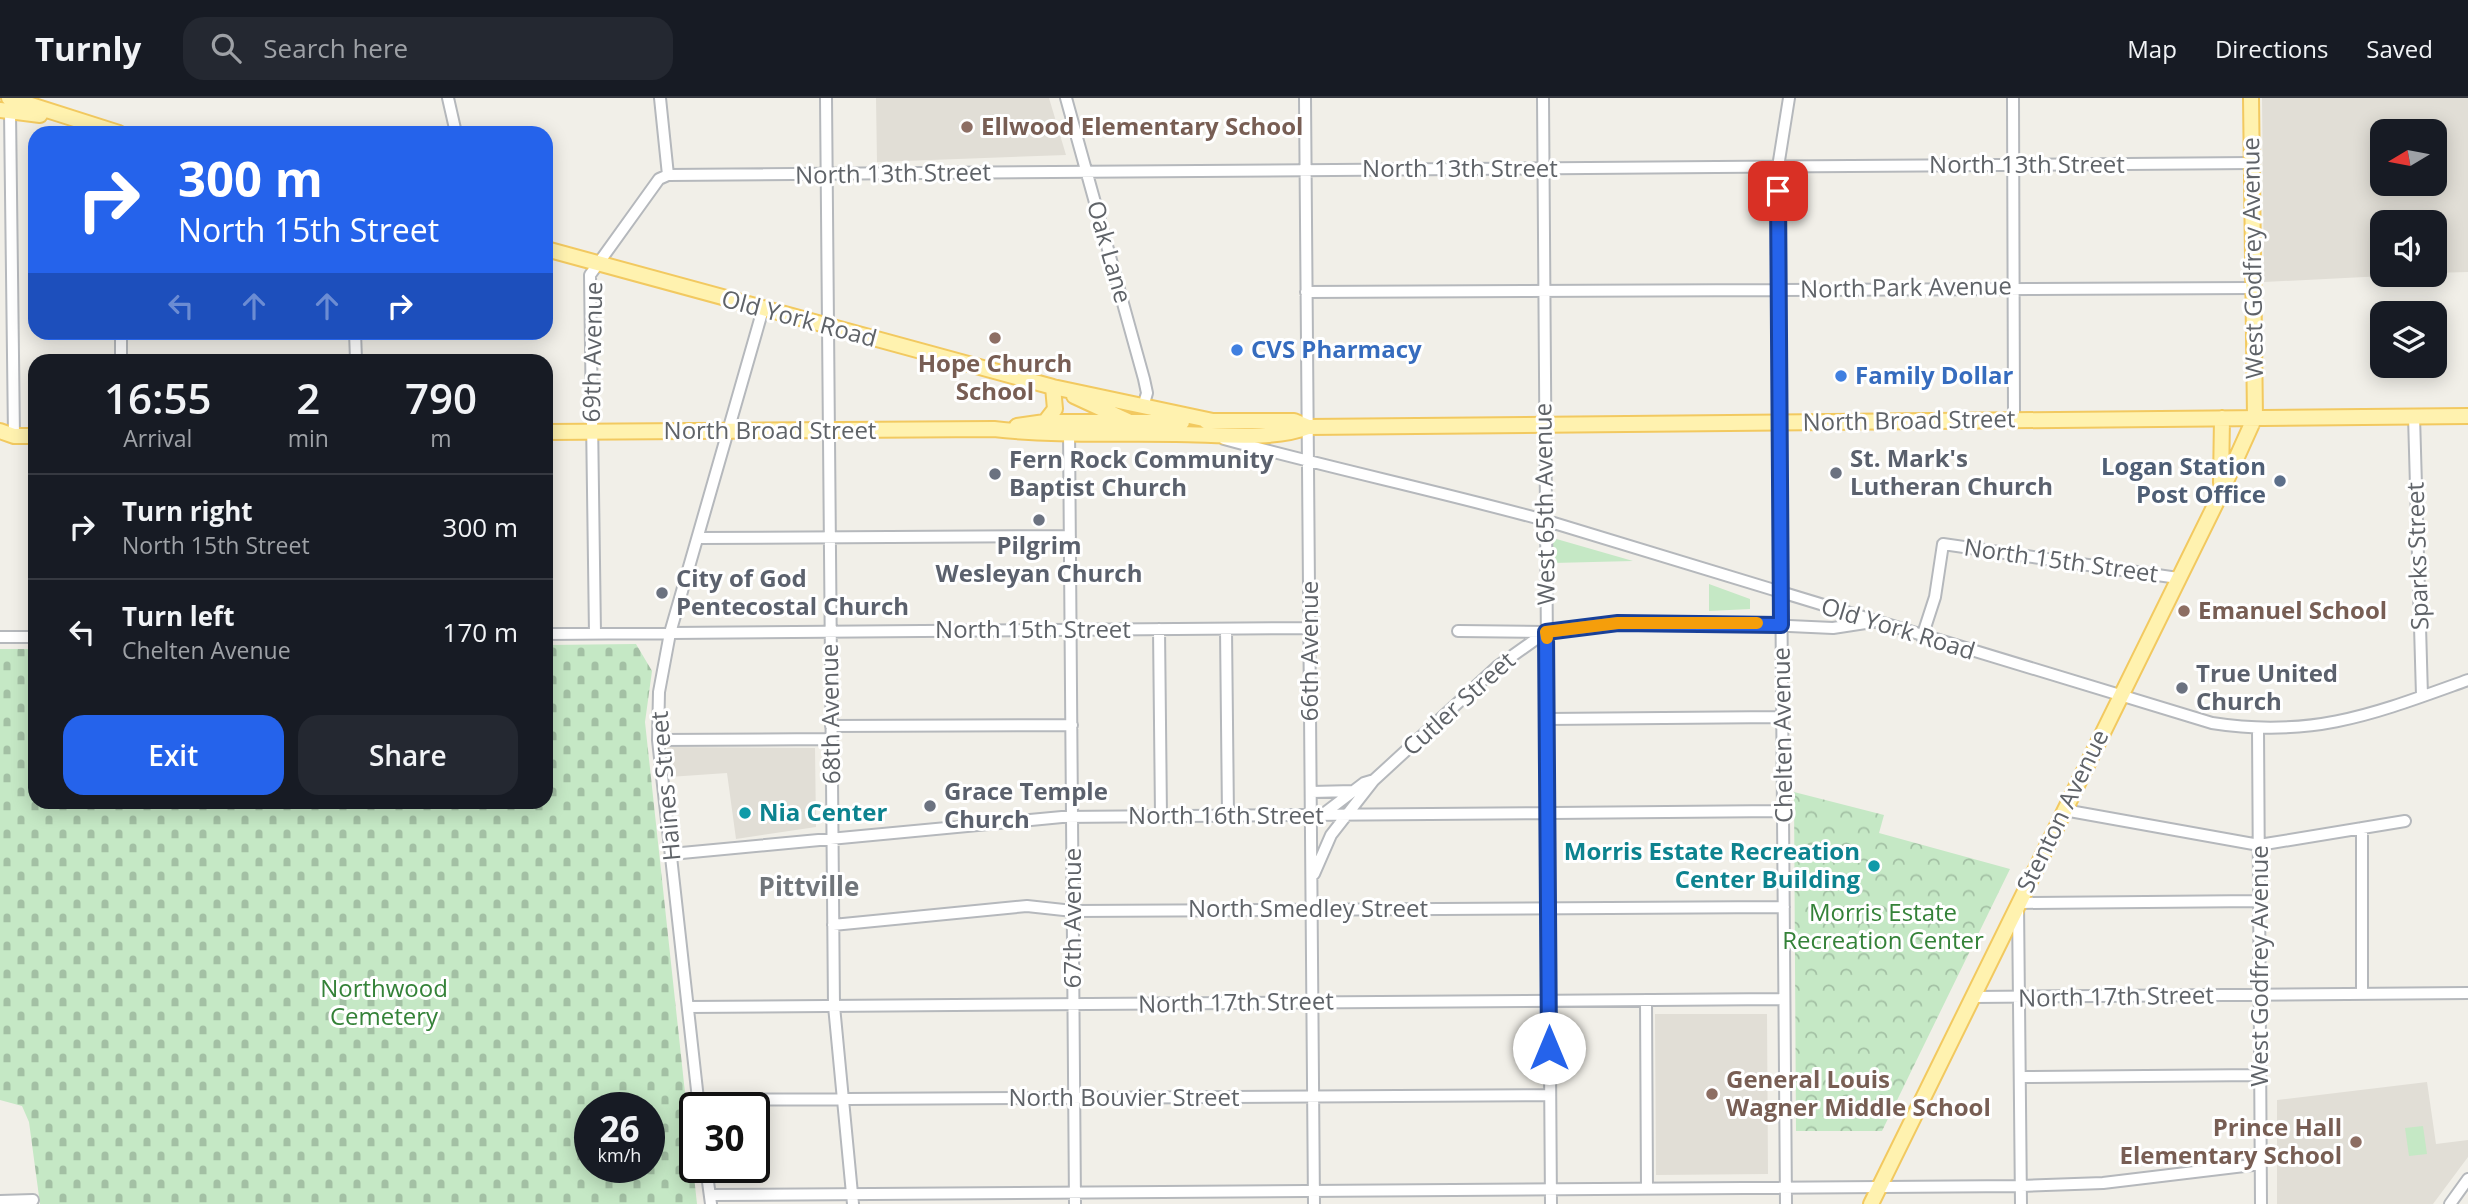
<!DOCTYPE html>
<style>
:root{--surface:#171b24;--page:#242831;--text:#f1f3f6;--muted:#9ea1a6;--line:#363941;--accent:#2563eb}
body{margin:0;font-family:"Open Sans",sans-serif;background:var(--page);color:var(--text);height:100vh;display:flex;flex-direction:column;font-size:26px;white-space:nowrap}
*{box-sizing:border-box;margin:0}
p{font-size:23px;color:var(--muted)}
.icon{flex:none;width:38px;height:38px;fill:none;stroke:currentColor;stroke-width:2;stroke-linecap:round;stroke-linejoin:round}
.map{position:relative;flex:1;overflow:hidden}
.drawer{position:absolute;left:28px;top:256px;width:525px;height:455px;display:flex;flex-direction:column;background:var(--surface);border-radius:21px;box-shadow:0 4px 18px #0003}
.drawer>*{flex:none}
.guide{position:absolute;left:28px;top:28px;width:525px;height:214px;border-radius:21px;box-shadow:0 4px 18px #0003;background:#2563eb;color:#fff;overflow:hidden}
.needle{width:46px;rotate:260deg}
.tools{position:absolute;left:2370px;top:21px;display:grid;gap:14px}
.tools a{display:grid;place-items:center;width:77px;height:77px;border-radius:14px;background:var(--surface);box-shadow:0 4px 18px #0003;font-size:35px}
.speed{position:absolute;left:574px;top:994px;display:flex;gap:14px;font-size:35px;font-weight:700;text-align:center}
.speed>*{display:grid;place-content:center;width:91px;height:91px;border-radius:50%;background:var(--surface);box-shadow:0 4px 18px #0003;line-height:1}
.speed small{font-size:18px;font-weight:400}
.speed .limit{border:4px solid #111;border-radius:10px;background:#fff;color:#111}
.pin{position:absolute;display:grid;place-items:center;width:60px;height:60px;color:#fff;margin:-30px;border-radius:14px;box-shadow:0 4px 10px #0006}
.me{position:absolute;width:77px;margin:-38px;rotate:0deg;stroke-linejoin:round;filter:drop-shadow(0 0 5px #0008)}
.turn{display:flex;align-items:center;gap:24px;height:147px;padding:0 35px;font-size:32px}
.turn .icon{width:91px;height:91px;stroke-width:2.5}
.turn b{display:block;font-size:49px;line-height:60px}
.lanes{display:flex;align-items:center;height:66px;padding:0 35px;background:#0003;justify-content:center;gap:35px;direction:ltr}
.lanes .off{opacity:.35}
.eta{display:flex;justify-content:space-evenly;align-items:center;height:119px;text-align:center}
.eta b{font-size:42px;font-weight:600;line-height:49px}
.button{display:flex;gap:14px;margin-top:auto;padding:14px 35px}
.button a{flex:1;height:80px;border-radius:21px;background:var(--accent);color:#fff;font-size:28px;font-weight:600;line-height:80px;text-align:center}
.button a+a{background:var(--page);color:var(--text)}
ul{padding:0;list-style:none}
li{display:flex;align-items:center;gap:21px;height:105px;padding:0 35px;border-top:2px solid var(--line)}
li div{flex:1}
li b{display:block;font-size:26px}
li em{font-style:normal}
header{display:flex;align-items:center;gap:42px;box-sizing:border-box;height:98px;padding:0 35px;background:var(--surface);border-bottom:2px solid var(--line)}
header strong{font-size:33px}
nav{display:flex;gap:38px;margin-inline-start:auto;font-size:24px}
.search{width:490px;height:63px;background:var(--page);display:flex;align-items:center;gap:18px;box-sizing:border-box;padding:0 24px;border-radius:21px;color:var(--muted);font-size:26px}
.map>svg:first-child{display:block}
.education{fill:#e1ded6;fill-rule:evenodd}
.green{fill:#c5e8c5}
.cemetery{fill:url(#cemetery-stones);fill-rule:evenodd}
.park{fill:url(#park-crowns)}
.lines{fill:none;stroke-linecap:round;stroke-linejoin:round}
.minor-casing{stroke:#b5b8bc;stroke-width:14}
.major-casing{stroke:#f2c960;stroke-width:18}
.minor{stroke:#fff;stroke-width:10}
.major{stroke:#fff2af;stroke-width:14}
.route-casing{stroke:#184099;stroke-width:18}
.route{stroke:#2563eb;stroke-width:12}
.slow{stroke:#f59e0b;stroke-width:12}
.education-dot{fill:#8d6e63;stroke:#fff;stroke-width:2.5}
.shop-dot{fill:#3f7fe0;stroke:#fff;stroke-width:2.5}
.worship-dot{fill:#6b7280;stroke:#fff;stroke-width:2.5}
.service-dot{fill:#5c6f8a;stroke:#fff;stroke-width:2.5}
.culture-dot{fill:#0f9aa8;stroke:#fff;stroke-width:2.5}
.labels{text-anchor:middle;stroke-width:6;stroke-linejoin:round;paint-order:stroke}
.education-label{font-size:24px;font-weight:bold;fill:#785e54;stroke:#fff;text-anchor:start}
.street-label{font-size:24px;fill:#5f6368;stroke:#fff}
.shop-label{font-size:24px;font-weight:bold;fill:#366cbe;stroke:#fff;text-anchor:start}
.worship-label{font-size:24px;font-weight:bold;fill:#5b616d;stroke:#fff;text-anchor:start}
.service-label{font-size:24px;font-weight:bold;fill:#4e5e75;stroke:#fff;text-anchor:end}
.culture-label{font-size:24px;font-weight:bold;fill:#0d838f;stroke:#fff;text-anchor:start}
.park-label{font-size:24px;fill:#348238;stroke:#fff}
.neighbourhood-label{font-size:26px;font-weight:bold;fill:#70757a;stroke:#fff}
</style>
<header>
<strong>Turnly</strong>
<div class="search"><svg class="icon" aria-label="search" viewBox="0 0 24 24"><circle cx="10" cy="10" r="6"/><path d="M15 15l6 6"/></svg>Search here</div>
<nav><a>Map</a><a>Directions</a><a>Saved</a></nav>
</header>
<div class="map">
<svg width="2468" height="1106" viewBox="0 0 2468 1106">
<defs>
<pattern id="cemetery-stones" width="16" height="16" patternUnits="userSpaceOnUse" patternTransform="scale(1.75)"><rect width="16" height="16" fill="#c5e8c5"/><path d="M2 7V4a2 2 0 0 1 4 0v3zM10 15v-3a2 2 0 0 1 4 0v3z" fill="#a3c0a4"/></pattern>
<pattern id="park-crowns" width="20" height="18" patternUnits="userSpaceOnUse" patternTransform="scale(1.75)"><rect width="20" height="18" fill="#c5e8c5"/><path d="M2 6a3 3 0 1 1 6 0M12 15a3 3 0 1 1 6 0" fill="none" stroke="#a3c0a4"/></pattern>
</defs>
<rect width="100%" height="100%" fill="#f1efe8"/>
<!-- education -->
<path class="education" d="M876,0H1049L1066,57L877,64Z
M2262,0H2468V174L2434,175V124H2382V177H2404L2264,184ZM2382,33H2434V86H2382Z
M667,649L815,650L816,729L736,741L727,675L669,679Z
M1655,916H1767L1768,1076L1656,1077Z
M2427,984L2436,1046L2468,1042V1059L2433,1106H2277V1002Z"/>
<!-- green -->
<path class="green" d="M1553,440L1633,463L1553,465Z
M1709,486L1750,501V511L1709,513Z
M2423,1028L2427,1056L2409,1058L2405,1030Z"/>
<!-- cemetery -->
<path class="cemetery" d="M636,546L652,573L645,624L697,1106H40L29,1024L22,1008L0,1002V551H35V704H546V547ZM590,1010H649V1069H590Z"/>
<!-- park -->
<path class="park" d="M1794,694L1884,717L1879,735L2010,771L1882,1033H1796Z"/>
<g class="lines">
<!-- minor casing -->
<g class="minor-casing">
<path id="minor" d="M448,0L456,35
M826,0L834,908L853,1106
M1066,0L1144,281L1147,295L1143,309
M1305,0L1314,1106
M1543,0L1551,1106
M2013,0L2014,321
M10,14L14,338
M668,77L2252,65
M1306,194L2253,190
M121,234V262
M355,234L356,262
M2414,318L2422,598
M1069,331L1075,1106
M1224,341C1330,370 1438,393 1544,422L2212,625C2313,641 2376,615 2468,582
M698,440L1070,438
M1159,531L1161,718
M1226,531L1228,718
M1458,533L1546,534L1618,525L1699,524L1833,530L1872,524
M546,536L1310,530
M595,536L590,177L659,81L668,77L660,0
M0,539H35
M1922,539L1935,499L1943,446L2178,480
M1547,621L1783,619
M831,628L1072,627
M2258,631L2261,1106
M658,642L831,641
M1311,694L1354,693
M2064,712L2259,747L2405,723
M1322,717L1364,685L1374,682
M671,756L1062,719L1784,713
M1314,776L1331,737L1374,682L1498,568L1546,534
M833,827L1027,808L1073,813L1784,809
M2362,896V730
M1973,899L2468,895
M1646,902L1647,1090
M688,909L1784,901
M2021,979L2260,977
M698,1002L1550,997
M699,1010L658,642L659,594L670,535L763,211
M706,1069L711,1106
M710,1097L2021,1088L2103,1085L2261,1066
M0,1103L33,1102
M1786,1106L1778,69L1789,0
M2021,1106L2018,805L2259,803
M2450,1106L2468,1081"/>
</g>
<!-- major casing -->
<g class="major-casing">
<path id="major" d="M9,0L119,35
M0,12L40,17
M546,151L1053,289L1213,323
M1074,298L1128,323
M1206,323H1294L1308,329
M1045,324L1055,311L1053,289
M1017,328L1045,324H1182
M0,333L14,338H35
M546,334L994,331C1055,338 1115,335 1176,336C1214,336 1273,343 1308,329L2468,318
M2221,385L2222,320
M1871,1106L2218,401L2255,319L2251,0"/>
</g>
<!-- minor -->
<use href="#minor" class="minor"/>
<!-- major -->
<use href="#major" class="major"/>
</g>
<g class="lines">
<!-- route casing -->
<g class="route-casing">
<path id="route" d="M1549,950L1546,534L1618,525L1781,527L1778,93"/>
</g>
<!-- route -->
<use href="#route" class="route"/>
<!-- slow -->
<path class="slow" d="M1547,540L1546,534L1618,525H1757"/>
</g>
<!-- markers -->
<g class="education-dot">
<circle cx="967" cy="29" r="7"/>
<circle cx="995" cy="240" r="7"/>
<circle cx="2184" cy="513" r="7"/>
<circle cx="1712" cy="996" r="7"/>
<circle cx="2356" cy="1044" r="7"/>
</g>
<g class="shop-dot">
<circle cx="1237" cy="252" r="7"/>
<circle cx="1841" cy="278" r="7"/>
</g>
<g class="worship-dot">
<circle cx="1836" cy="375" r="7"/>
<circle cx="995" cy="376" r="7"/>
<circle cx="1039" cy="422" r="7"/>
<circle cx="662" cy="495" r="7"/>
<circle cx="2182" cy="590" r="7"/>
<circle cx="930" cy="708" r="7"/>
</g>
<circle class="service-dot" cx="2280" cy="383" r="7"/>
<g class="culture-dot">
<circle cx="745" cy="715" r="7"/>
<circle cx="1874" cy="768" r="7"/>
</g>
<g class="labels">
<!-- education labels -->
<g class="education-label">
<text x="981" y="37">Ellwood Elementary School</text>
<text x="995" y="274" text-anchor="middle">Hope Church<tspan x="995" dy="28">School</tspan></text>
<text x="2198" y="521">Emanuel School</text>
<text x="1726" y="990">General Louis<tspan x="1726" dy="28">Wagner Middle School</tspan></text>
<text x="2342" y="1038" text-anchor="end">Prince Hall<tspan x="2342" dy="28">Elementary School</tspan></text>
</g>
<!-- street labels -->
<g class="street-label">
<text x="2027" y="75">North 13th Street</text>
<text x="1460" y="79">North 13th Street</text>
<text transform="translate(893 76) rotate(-1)" y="8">North 13th Street</text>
<text transform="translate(1109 154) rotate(74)" y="8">Oak Lane</text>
<text transform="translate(2253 160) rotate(-91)" y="8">West Godfrey Avenue</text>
<text transform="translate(1906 190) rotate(-1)" y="8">North Park Avenue</text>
<text transform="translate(799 221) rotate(15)" y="8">Old York Road</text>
<text transform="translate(593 254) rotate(-89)" y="8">69th Avenue</text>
<text transform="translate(1909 323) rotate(-1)" y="8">North Broad Street</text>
<text x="770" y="341">North Broad Street</text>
<text transform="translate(1545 406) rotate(-91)" y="8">West 65th Avenue</text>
<text transform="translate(2418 458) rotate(-92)" y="8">Sparks Street</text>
<text transform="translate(2061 463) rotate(8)" y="8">North 15th Street</text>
<text transform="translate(1898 531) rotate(17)" y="8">Old York Road</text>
<text x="1033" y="540">North 15th Street</text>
<text transform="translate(1310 553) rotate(-90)" y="8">66th Avenue</text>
<text transform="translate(1459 606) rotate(-42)" y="8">Cutler Street</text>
<text transform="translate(831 616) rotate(-91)" y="8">68th Avenue</text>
<text transform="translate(1783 637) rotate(-91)" y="8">Chelten Avenue</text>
<text transform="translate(666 688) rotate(-95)" y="8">Haines Street</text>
<text transform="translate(2063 713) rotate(-64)" y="8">Stenton Avenue</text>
<text x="1226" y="726">North 16th Street</text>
<text x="1308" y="819">North Smedley Street</text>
<text transform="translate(1073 820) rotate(-90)" y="8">67th Avenue</text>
<text transform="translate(2260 868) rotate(-90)" y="8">West Godfrey Avenue</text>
<text transform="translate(2116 899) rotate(-1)" y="8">North 17th Street</text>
<text transform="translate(1236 905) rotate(-1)" y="8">North 17th Street</text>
<text x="1124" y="1008">North Bouvier Street</text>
</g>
<!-- shop labels -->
<g class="shop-label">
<text x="1251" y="260">CVS Pharmacy</text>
<text x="1855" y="286">Family Dollar</text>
</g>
<!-- worship labels -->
<g class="worship-label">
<text x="1850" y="369">St. Mark's<tspan x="1850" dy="28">Lutheran Church</tspan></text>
<text x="1009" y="370">Fern Rock Community<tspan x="1009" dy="28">Baptist Church</tspan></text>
<text x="1039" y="456" text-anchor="middle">Pilgrim<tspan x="1039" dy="28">Wesleyan Church</tspan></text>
<text x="676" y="489">City of God<tspan x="676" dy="28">Pentecostal Church</tspan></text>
<text x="2196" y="584">True United<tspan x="2196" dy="28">Church</tspan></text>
<text x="944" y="702">Grace Temple<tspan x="944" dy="28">Church</tspan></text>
</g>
<!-- service labels -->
<g class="service-label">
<text x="2266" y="377">Logan Station<tspan x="2266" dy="28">Post Office</tspan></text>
</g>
<!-- culture labels -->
<g class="culture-label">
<text x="759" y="723">Nia Center</text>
<text x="1860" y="762" text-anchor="end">Morris Estate Recreation<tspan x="1860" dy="28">Center Building</tspan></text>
</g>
<!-- park labels -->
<g class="park-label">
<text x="1883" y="823">Morris Estate<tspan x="1883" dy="28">Recreation Center</tspan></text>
<text x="384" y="899">Northwood<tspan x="384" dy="28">Cemetery</tspan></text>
</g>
<!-- neighbourhood labels -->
<g class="neighbourhood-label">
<text x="809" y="798">Pittville</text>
</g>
</g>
</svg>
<div class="tools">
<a><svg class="needle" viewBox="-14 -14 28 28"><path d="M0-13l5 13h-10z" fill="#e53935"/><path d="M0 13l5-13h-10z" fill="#9ea1a6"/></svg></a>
<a><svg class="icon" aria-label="sound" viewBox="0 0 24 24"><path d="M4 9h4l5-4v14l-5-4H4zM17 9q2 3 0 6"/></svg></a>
<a><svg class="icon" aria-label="layers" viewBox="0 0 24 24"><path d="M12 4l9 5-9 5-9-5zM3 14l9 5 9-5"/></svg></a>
</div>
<div class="speed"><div>26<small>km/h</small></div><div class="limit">30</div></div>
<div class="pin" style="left:1778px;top:93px;background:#d93025"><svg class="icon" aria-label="arrive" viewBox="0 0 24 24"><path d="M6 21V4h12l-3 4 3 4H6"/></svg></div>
<svg class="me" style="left:1549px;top:950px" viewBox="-20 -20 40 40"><circle r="19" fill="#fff"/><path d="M0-13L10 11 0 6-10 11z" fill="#2563eb"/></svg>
<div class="guide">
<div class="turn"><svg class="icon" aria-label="right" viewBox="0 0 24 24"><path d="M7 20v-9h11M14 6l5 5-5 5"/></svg><div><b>300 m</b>North 15th Street</div></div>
<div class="lanes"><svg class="icon off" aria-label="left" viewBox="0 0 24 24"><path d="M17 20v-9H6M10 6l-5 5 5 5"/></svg><svg class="icon off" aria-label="ahead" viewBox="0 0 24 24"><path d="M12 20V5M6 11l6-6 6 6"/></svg><svg class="icon off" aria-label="ahead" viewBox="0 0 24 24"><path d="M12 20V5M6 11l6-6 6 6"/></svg><svg class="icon" aria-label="right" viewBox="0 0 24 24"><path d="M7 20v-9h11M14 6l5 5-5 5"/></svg></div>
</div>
<section class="drawer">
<div class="eta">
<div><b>16:55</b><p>Arrival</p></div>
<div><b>2</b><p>min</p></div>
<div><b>790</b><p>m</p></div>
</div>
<ul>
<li><svg class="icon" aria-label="right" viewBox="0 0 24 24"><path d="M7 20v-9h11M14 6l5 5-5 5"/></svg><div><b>Turn right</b><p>North 15th Street</p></div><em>300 m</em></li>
<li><svg class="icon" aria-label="left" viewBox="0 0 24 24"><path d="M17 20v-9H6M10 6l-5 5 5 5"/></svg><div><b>Turn left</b><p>Chelten Avenue</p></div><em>170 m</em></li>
</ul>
<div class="button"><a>Exit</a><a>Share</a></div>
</section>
</div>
